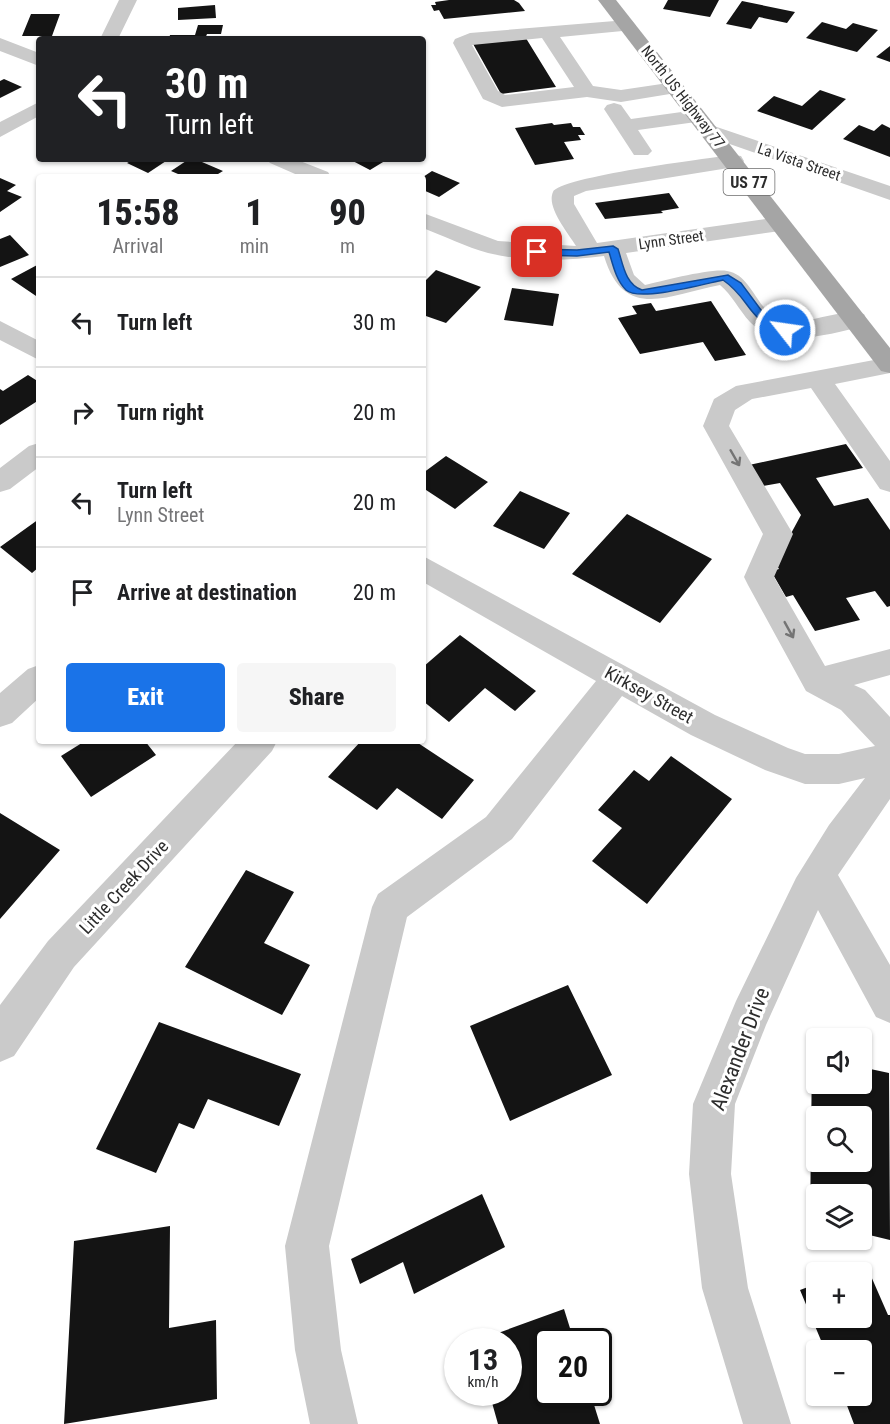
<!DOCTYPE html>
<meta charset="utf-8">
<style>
:root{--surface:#fff;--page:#f6f6f6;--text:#202124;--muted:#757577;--line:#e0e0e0;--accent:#1a73e8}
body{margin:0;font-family:"Roboto Condensed",sans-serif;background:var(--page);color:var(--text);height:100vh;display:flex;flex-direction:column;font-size:22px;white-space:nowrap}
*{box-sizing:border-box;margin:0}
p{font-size:20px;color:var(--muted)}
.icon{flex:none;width:33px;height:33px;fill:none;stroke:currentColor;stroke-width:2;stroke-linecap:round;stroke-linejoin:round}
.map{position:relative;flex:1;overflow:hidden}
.sheet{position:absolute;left:36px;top:174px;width:390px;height:570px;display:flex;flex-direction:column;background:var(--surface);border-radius:6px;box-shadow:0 2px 4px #0004}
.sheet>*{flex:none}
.top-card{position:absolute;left:36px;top:36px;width:390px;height:126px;border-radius:6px;box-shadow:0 2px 4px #0004;background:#202124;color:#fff;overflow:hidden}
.tools{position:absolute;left:806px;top:1028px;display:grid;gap:12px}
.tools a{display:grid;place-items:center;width:66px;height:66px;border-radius:6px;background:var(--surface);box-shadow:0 2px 4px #0004;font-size:30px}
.speed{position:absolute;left:444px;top:1328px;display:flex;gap:12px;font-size:30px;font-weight:700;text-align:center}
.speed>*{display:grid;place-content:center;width:78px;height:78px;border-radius:50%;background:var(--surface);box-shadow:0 2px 4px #0004;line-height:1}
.speed small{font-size:15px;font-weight:400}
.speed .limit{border:3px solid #111;border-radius:9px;background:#fff;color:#111}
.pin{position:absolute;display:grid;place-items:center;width:51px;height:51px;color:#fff;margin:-26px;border-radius:12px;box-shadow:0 3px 9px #0006}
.me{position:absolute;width:66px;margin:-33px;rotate:300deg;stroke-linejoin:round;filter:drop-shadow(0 0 4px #0008)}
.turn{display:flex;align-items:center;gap:21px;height:126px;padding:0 30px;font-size:27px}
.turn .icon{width:78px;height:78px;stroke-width:2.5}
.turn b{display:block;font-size:42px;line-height:51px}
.eta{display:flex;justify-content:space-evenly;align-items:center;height:102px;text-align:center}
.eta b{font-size:36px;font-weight:800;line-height:42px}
.primary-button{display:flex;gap:12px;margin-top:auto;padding:12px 30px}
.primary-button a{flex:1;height:69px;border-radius:6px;background:var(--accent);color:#fff;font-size:24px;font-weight:800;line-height:69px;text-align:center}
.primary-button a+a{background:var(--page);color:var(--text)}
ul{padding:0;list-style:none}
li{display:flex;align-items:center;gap:18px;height:90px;padding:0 30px;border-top:2px solid var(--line)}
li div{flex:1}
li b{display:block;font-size:22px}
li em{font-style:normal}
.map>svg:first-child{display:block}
.building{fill:#141414;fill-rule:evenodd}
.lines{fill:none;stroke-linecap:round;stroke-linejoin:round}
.minor{fill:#cacaca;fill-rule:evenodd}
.major{fill:#a5a5a5;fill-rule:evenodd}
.oneway{stroke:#747474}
.route{fill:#1a73e8;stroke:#114b97;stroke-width:1.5}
.labels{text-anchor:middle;stroke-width:6;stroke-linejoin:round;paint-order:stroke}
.far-street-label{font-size:15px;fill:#2d2d2d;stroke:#fff}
.shield{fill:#fff;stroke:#6c6c6c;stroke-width:1.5}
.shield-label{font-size:16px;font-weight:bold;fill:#2d2d2d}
.street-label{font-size:18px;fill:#2d2d2d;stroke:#fff}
.near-street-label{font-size:21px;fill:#2d2d2d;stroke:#fff}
</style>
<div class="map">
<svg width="890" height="1424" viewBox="0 0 890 1424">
<rect width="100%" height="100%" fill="#fff"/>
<!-- building -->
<path class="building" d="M449,0H514L519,3L525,11L444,19L439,10L434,11L431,5H436L435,2Z
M668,0H719L710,17L663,9Z
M742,1L795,12L787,23L759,17L751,29L726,24Z
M215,5L216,18L178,20V8Z
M31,14H60L52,36H22Z
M822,22L846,29L853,23L878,30L857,52L806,38Z
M198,25H223L221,34H207L205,39H169L170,35H195Z
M524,35L556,87L501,94L472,42Z
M890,46V62L876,57Z
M4,79L22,87L0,98V81Z
M820,90L846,99L812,130L757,111L774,96L802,106Z
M552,123L554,125L571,123L573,127H580L585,135H578L581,140L564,142L574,159L535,165L515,128Z
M882,124L890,128V157L843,139L859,125L874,131Z
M134,159H169L148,173L127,163Z
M189,159H195L223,171L213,177H185L171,171Z
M349,159H388L370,170Z
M432,171L460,183L439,197L423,190V177Z
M0,178L16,185L7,191L22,197L0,212Z
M669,193L679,208L661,211L663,213L605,219L595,203Z
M10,235L29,255L0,267V239Z
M39,264V298L11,279Z
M436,270L481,287L446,323L423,315V283Z
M512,288L559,294L553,326L504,320Z
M711,301L746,355L715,361L703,342L640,354L618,318L637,314L632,306L651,303L656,311Z
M28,375L39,382V400L0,425V389L3,391Z
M846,444L863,468L816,478L834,506L868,498L890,530V606L887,607L875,591L846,598L860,620L815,631L793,595L786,597L771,571L779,569L775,563L801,515L780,483L763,486L749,465Z
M446,456L488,482L455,509L423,488V473Z
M520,491L570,513L544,549L493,526Z
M627,514L712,559L660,623L572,574Z
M39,519V567L32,573L0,547Z
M460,635L536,691L515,711L485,688L449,722L423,701V667Z
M85,741H145L156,755L91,797L61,756Z
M361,741H415L474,780L442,819L397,788L377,810L328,777Z
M671,756L732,799L647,904L592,861L622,828L598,810L634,770L649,781Z
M0,813L60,850L0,919Z
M246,870L294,892L264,943L310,965L282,1015L185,967Z
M568,985L612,1075L510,1121L470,1026Z
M159,1022L301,1074L279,1126L208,1099L194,1129L179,1123L156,1173L96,1149Z
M812,1057H816V1083H861V1067L889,1073L890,1240L861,1233V1194H816V1223L810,1221ZM816,1116H861V1161H816Z
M482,1194L505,1247L414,1294L403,1262L360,1284L351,1259Z
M170,1226L169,1328L216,1320L217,1399L64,1424L74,1241Z
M867,1267L888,1315H890V1424H854L843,1395H861V1350H825L800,1290L816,1284V1317H861V1272H853Z
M564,1309L574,1341H548V1392H590L600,1424H498L489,1392H508V1341H476Z"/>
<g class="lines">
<!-- minor -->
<path class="minor" d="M119,0H137L118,39H100Z
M627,20L633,22L636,26L633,30L560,37L593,86L621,90L675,82L682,84L685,88L682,92L621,102L587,97L502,107L483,99L453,43L455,39L470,33ZM542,38L574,87L505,95L498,91L472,45Z
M0,38L39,53V66L0,51Z
M39,102V116L0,137V122Z
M614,103L621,105L631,119L696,110L703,112L706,116L703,120L696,122L638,130L652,151L648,155H634L604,109L607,105Z
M708,124L890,186V200L701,134L698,130L701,126Z
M733,155L741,156L744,161L741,166L586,191L574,196V204L597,243L780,217L788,219L791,224L788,229L780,231L626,253L634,275L645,285C663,281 711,268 727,271C754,275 757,317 786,321C812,324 839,308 864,314L867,320L864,326C831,334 777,350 750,322C739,310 732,295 720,285C668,295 624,322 604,256C567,261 525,262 488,253C466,247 444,236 423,228V213L498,241L576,246C568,233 546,207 553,192C559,177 709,158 733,155Z
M266,159H295L328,172L331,177H302L270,163Z
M0,321L39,341V360L0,340Z
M890,357V373L835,384L890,461V492L880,489L811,388L752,399L735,410L729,426L793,534L774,577L825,666L890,649V675L854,685L865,690L890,717V799L838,875L890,965V1023L876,1017L818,910L766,1025L735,1104L731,1174L748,1288L791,1424H743L702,1288L689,1174L693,1104L736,1001L796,878L829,825L865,778L839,784H805L765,770L691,735L622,696L512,839L407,917L329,1246L341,1350L358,1424H310L295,1350L285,1246L372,907L378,894L486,817L596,681L423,582V556L715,715L788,748L805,754H839L875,746L841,710L806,691L748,585L744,577L763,534L703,426L714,399L736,386Z
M39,443V467L10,489L0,492V468L29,446Z
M39,665V698L12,723L0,727V693L28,669Z
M238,741H277L272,751L74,967L14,1056L0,1062V1005L48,941Z"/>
<!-- major -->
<path class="major" d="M598,0H616L890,348V373L881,371Z"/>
</g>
<!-- one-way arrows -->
<defs><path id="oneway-shaft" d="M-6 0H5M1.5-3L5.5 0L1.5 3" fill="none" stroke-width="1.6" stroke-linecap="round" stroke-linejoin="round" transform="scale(1.5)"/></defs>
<g class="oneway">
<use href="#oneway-shaft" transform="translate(735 458) rotate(60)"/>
<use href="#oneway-shaft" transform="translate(789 630) rotate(61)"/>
</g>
<!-- route -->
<path class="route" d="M613,246L618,249C623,264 625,284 642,290L728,275L741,283L767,318L790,330L785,333C747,321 751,299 723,280C704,284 639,302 626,290C616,280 613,265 609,252L577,256L537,255L532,252L537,249L577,250Z"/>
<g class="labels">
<!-- far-street labels -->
<g class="far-street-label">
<text transform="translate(683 97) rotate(52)" y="5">North US Highway 77</text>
<text transform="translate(799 162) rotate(19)" y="5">La Vista Street</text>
<text transform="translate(671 240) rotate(-8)" y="5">Lynn Street</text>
</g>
<!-- shield labels -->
<rect class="shield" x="723.5" y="169" width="51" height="26" rx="4.5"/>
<g class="shield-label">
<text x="749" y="188">US 77</text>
</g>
<!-- street labels -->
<g class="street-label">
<text transform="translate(649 695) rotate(29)" y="6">Kirksey Street</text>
<text transform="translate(124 887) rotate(-47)" y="6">Little Creek Drive</text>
</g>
<!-- near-street labels -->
<g class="near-street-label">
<text transform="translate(740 1049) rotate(-69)" y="7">Alexander Drive</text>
</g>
</g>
</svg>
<div class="tools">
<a><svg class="icon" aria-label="sound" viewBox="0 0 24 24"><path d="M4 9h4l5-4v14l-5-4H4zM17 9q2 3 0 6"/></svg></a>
<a><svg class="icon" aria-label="search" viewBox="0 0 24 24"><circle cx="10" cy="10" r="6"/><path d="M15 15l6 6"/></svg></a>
<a><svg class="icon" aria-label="layers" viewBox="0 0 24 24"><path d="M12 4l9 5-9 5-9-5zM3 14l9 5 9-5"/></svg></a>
<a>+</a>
<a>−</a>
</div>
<div class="speed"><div>13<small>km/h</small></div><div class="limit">20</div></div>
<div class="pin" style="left:537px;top:252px;background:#d93025"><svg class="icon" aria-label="arrive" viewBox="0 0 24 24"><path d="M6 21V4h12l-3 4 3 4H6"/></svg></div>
<svg class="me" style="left:785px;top:330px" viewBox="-20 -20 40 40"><circle r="17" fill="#1a73e8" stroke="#fff" stroke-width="3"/><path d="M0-11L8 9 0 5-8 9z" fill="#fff"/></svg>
<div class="top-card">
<div class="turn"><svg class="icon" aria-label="left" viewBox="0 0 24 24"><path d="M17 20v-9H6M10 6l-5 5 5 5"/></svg><div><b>30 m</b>Turn left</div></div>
</div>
<section class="sheet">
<div class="eta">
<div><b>15:58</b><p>Arrival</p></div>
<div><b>1</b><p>min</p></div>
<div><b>90</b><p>m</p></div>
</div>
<ul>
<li><svg class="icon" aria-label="left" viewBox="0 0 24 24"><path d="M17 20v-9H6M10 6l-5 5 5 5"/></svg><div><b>Turn left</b></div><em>30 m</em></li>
<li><svg class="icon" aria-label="right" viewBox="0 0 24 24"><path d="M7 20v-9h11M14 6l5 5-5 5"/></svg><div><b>Turn right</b></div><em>20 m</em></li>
<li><svg class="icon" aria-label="left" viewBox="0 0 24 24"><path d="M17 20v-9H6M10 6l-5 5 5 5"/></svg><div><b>Turn left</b><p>Lynn Street</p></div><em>20 m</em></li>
<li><svg class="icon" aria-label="arrive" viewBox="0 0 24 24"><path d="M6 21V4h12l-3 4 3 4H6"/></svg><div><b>Arrive at destination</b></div><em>20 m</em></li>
</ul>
<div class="primary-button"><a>Exit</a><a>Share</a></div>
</section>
</div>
